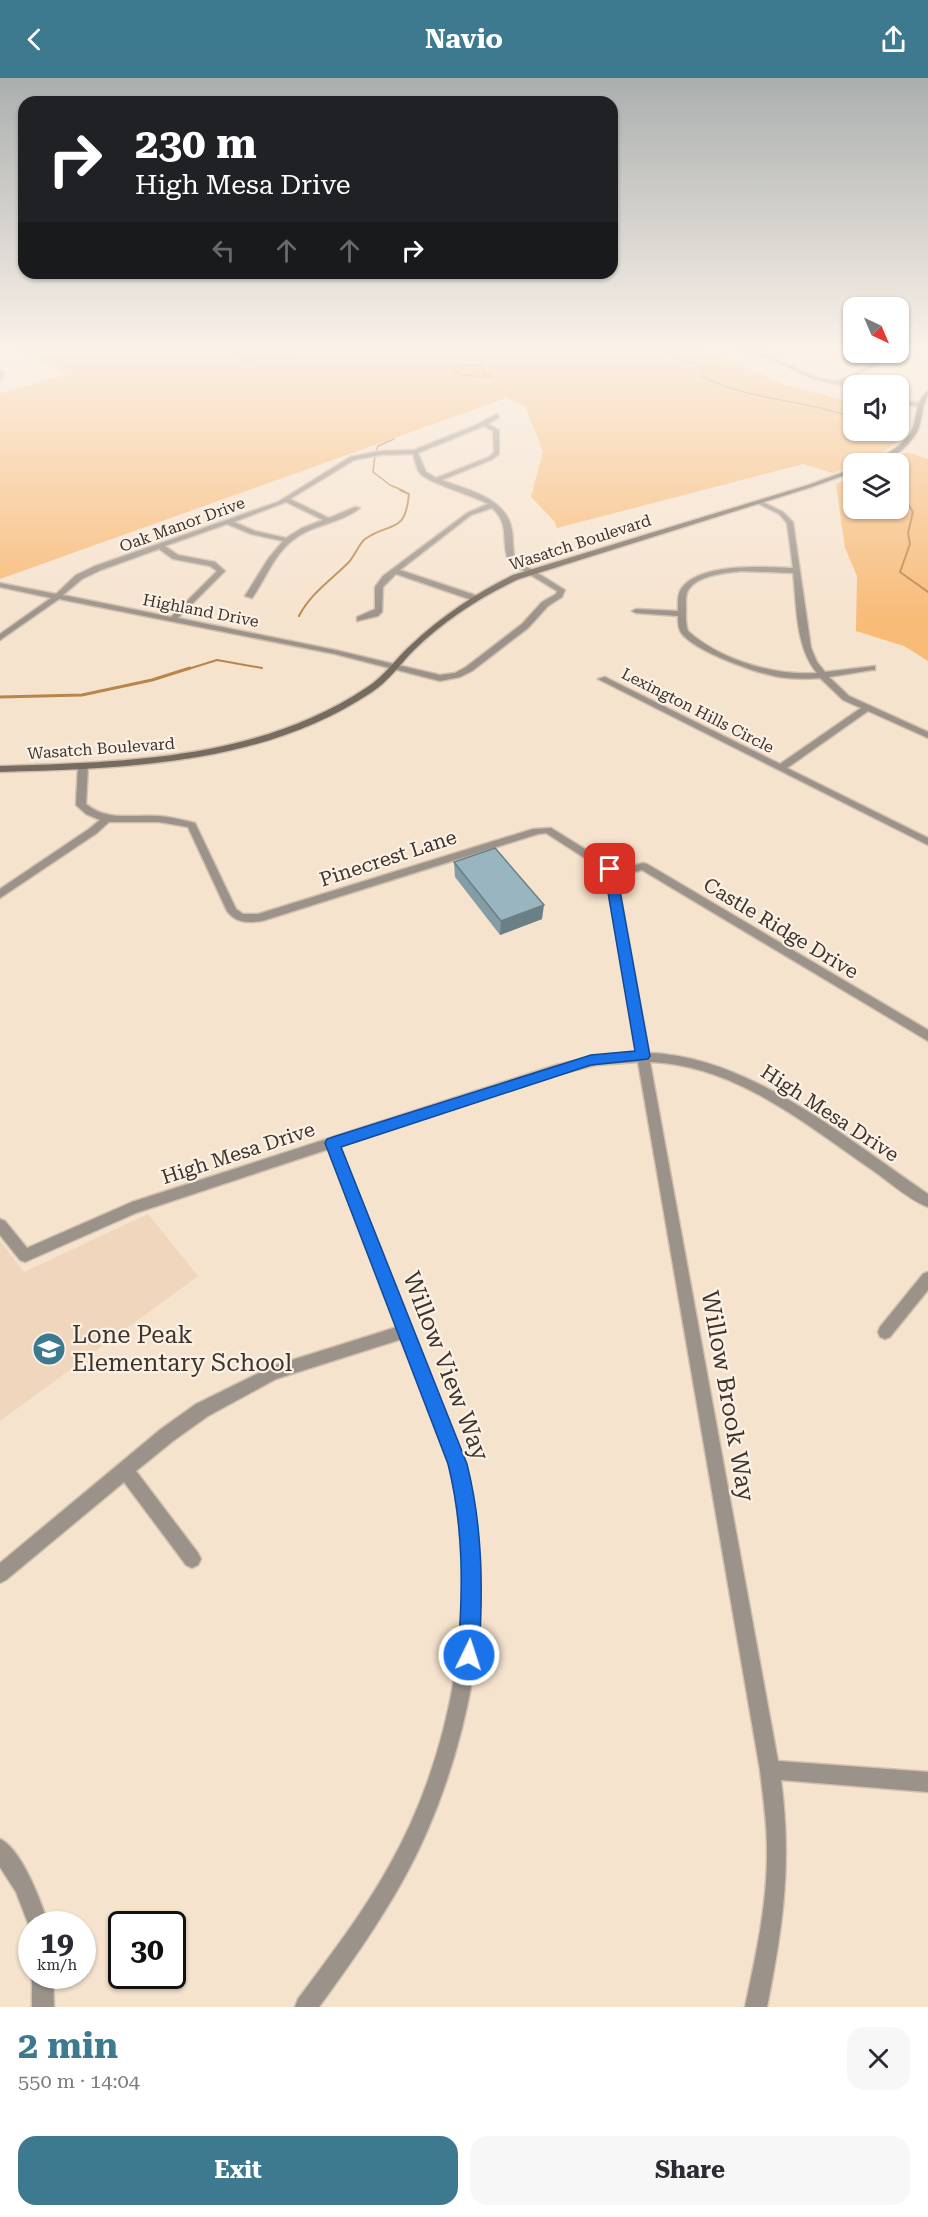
<!DOCTYPE html>
<meta charset="utf-8">
<style>
:root{--surface:#fff;--page:#f7f7f7;--text:#2b2b33;--muted:#7c7c81;--accent:#3d7a90}
body{margin:0;font-family:"Roboto Serif",serif;background:var(--page);color:var(--text);height:100vh;display:flex;flex-direction:column;font-size:22px;white-space:nowrap}
*{box-sizing:border-box;margin:0}
p{font-size:20px;color:var(--muted)}
.icon{flex:none;width:33px;height:33px;fill:none;stroke:currentColor;stroke-width:2;stroke-linecap:round;stroke-linejoin:round}
.map{position:relative;height:1929px;overflow:hidden}
.details{display:flex;flex-direction:column;background:var(--surface);flex:1}
.details>*{flex:none}
.hud{position:absolute;left:18px;top:18px;width:600px;height:183px;border-radius:18px;box-shadow:0 2px 4px #0004;background:#202124;color:#fff;overflow:hidden}
.needle{width:39px;rotate:136deg}
.fabs{position:absolute;left:843px;top:219px;display:grid;gap:12px}
.fabs a{display:grid;place-items:center;width:66px;height:66px;border-radius:12px;background:var(--surface);box-shadow:0 2px 4px #0004;font-size:30px}
.speed{position:absolute;left:18px;top:1833px;display:flex;gap:12px;font-size:30px;font-weight:700;text-align:center}
.speed>*{display:grid;place-content:center;width:78px;height:78px;border-radius:50%;background:var(--surface);box-shadow:0 2px 4px #0004;line-height:1}
.speed small{font-size:15px;font-weight:400}
.speed .limit{border:3px solid #111;border-radius:9px;background:#fff;color:#111}
.pin{position:absolute;display:grid;place-items:center;width:51px;height:51px;color:#fff;margin:-26px;border-radius:12px;box-shadow:0 3px 9px #0006}
.me{position:absolute;width:66px;margin:-33px;rotate:4deg;stroke-linejoin:round;filter:drop-shadow(0 0 4px #0008)}
.turn{display:flex;align-items:center;gap:21px;height:126px;padding:0 18px;font-size:27px}
.turn .icon{width:78px;height:78px;stroke-width:2.5}
.turn b{display:block;font-size:42px;line-height:51px}
.lanes{display:flex;align-items:center;height:57px;padding:0 18px;background:#0003;justify-content:center;gap:30px;direction:ltr}
.lanes .off{opacity:.35}
.round{display:grid;place-items:center;flex:none;width:63px;height:63px;border-radius:18px;background:var(--page)}
.summary{display:flex;align-items:center;justify-content:space-between;height:102px;padding:0 18px}
h1{font-size:36px;font-weight:700;line-height:45px;color:var(--accent)}
.action{display:flex;gap:12px;margin-top:auto;padding:12px 18px}
.action a{flex:1;height:69px;border-radius:18px;background:var(--accent);color:#fff;font-size:24px;font-weight:700;line-height:69px;text-align:center}
.action a+a{background:var(--page);color:var(--text)}
header{display:flex;justify-content:space-between;align-items:center;height:78px;padding:0 18px;background:var(--accent);color:#fff;font-size:27px;font-weight:700}
.map>svg:first-child{display:block}
.built{fill:#efd6bc}
.green{fill:#f8bb78}
.water{fill:#eda857;stroke:#b8864a;stroke-width:1.5}
.lines{fill:none;stroke-linecap:round;stroke-linejoin:round}
.stream-far2{stroke:#b8864a;stroke-width:1.5}
.stream-far1{stroke:#b8864a;stroke-width:2}
.stream{stroke:#b8864a;stroke-width:3}
.street-casing{stroke:#d1c0ae;stroke-width:3}
.secondary-casing{stroke:#d1c0ae;stroke-width:3}
.street{fill:#9b938a;fill-rule:evenodd}
.secondary{fill:#766b5f;fill-rule:evenodd}
.wall{fill:#849ca5}
.shaded-wall{fill:#6b7f86}
.building{fill:#99b5c0;stroke:#6b7f86;stroke-width:1.5}
.route{fill:#1a73e8;stroke:#114b97;stroke-width:1.5}
.labels{text-anchor:middle;stroke-width:4.5;stroke-linejoin:round;paint-order:stroke}
.far-street-label{font-size:16px;fill:#3d352d;stroke:#fdf1e5}
.street-label{font-size:20px;fill:#3d352d;stroke:#fdf1e5}
.near-poi-label{font-size:24px;fill:#3d352d;stroke:#fdf1e5;text-anchor:start}
.near-street-label{font-size:24px;fill:#3d352d;stroke:#fdf1e5}
</style>
<header><svg class="icon" aria-label="back" viewBox="0 0 24 24"><path d="M15 5l-7 7 7 7"/></svg>Navio<svg class="icon" aria-label="share" viewBox="0 0 24 24"><path d="M12 15V3M7 8l5-5 5 5M5 13v7h14v-7"/></svg></header>
<div class="map">
<svg width="928" height="1929" viewBox="0 0 928 1929">
<rect width="100%" height="100%" fill="#f6e3ce"/>
<!-- built -->
<path class="built" d="M148,1136L198,1198L0,1343V1163L24,1194Z"/>
<!-- green -->
<path class="green" d="M19,272H697L746,289L783,306L851,324L843,328L853,332L854,352H898L899,346L908,349L897,364L881,376L833,395L803,386L557,450L554,443L531,419L543,373L525,328L506,320L0,501V315L69,296Z
M907,374L928,381V583L904,568L856,553L857,498L845,470L836,406L853,398L854,430H898V386L885,385Z"/>
<!-- water -->
<path class="water" d="M293,272L296,277L294,280C286,282 278,278 269,279C254,281 250,286 235,278L234,273Z
M480,287L483,288V293L493,300L461,297L452,293L454,288Z"/>
<g class="lines">
<!-- stream-far2 -->
<path class="stream-far2" d="M669,275L682,282L701,287L703,292L701,298C749,323 804,321 854,340
M376,373L378,368L394,361
M375,378L373,394L390,407L404,413
M898,396L906,385
M898,410L900,413"/>
<!-- stream-far1 -->
<path class="stream-far1" d="M899,412L913,434L908,455L910,466L900,494L928,514
M299,538C311,515 331,502 349,484C355,477 359,466 365,461C391,443 405,457 409,416L400,412
M185,592L217,582L262,590"/>
<!-- stream -->
<path class="stream" d="M0,619L82,617L152,602L190,590"/>
<!-- street casing -->
<g class="street-casing">
<path id="street" d="M740,272C774,272 805,302 834,303C844,303 868,288 877,283L852,275V273L885,283L842,304L855,308L854,311L811,300L772,282Z
M0,292L5,295L0,302Z
M898,321L920,325L923,327L920,329L898,325Z
M497,336L499,339L488,346L499,352V376L493,381L442,402C466,412 503,418 511,448C514,459 512,470 515,481L565,512L562,519L548,528L528,550L472,593L460,599L440,603L335,576L59,521L0,562V556L51,520L0,509V505L56,516L76,497L95,488L278,424L350,379L380,373L414,372L476,347ZM484,348L493,353L494,374L489,379L436,400L426,394L418,375ZM413,376C415,382 416,389 419,394C426,405 473,417 488,426L467,435L383,498L375,509V531L357,539V543L378,538L382,534L383,509L396,496L472,522H478V518L400,492L471,437L492,430C511,446 500,464 509,484L557,513L556,516L542,524L522,546L466,589L455,595L440,597L335,572L178,540L225,493L215,484L178,477L165,468L227,446L251,456L283,463L268,481L245,518L252,520C266,501 274,476 293,462C313,446 340,446 360,430L355,429L329,440L290,421L354,382L380,377ZM286,424L323,442L302,450L286,460L255,453L234,444ZM159,471L173,481L210,488L217,493L171,539L63,517L82,501L101,492Z
M759,422L783,434L793,444L811,570L817,584L825,594L875,588V592H872L829,599L849,618L928,654V660L868,633L787,690L928,760V767L598,601L605,599L780,686L861,630L843,622L820,600C807,601 792,601 779,599C756,595 697,574 682,556C678,551 678,544 678,538L636,535L632,533L636,531L678,533C678,526 677,517 681,511C699,484 765,489 793,490L787,445L779,436L757,425V423ZM741,493L793,495C797,527 795,569 817,595C775,598 720,582 688,553C685,545 686,538 686,530C686,524 685,516 689,511C699,497 725,495 741,493Z
M83,685L88,688L86,726C108,744 132,736 158,738C171,739 183,742 195,745L236,831L243,836H258L533,751L551,750L614,789L615,793L643,785L647,786L928,952V963L642,792L617,799L649,975C749,978 847,1061 928,1116V1129C909,1122 887,1102 871,1091C804,1045 735,987 650,984L778,1683L928,1694V1714L781,1702C792,1786 783,1848 767,1929H745C756,1877 768,1824 767,1770C767,1744 763,1718 760,1692L638,984L596,987L556,997L340,1068L466,1386C473,1420 479,1454 480,1490C485,1592 452,1715 402,1804C378,1847 348,1889 319,1929H295L298,1921C329,1879 363,1835 388,1790C455,1672 479,1522 450,1389C447,1375 440,1360 435,1346C424,1318 413,1290 402,1261L276,1301L208,1338L173,1363L136,1393L198,1475L201,1481L198,1487L192,1490L186,1487L124,1404L6,1502L0,1505V1485L161,1351L196,1326L273,1288L397,1249L329,1071L136,1135L25,1184L20,1182L0,1157V1141L5,1143L27,1170L132,1124L556,987L596,978L637,974L605,793L546,755L538,756L262,843C247,845 236,845 227,833L188,749L159,744H109L97,755L0,820V811L89,751L100,742L86,736L76,727L78,688Z
M928,1194V1212L890,1259L885,1261L880,1259L878,1254L880,1249L923,1196Z
M0,1761C21,1770 42,1825 48,1846H32L31,1853L16,1814L0,1789Z
M32,1898H53L54,1929H32Z"/>
</g>
<!-- secondary casing -->
<g class="secondary-casing">
<path id="secondary" d="M928,313C928,320 924,325 923,331C921,339 921,347 917,354C908,371 886,386 867,386C882,377 900,371 910,356C918,342 914,323 928,313Z
M854,390V394L812,409L519,501C480,519 445,542 414,572C400,586 389,603 372,614C263,687 127,690 0,694V688C125,684 257,682 366,610C384,599 396,580 412,566C442,538 476,515 513,497L808,407Z"/>
</g>
<!-- street -->
<use href="#street" class="street"/>
<!-- secondary -->
<use href="#secondary" class="secondary"/>
</g>
<!-- wall -->
<path class="wall" d="M454,784L542,841L500,857L455,799Z"/>
<!-- shaded-wall -->
<path class="shaded-wall" d="M544,827L542,841L500,857L501,843Z"/>
<!-- building -->
<path class="building" d="M495,770L544,827L501,843L454,784Z"/>
<!-- sky -->
<linearGradient id="sky" x2="0" y2="1"><stop stop-color="#aaafae"/><stop offset="0.5" stop-color="#fbf2e9"/><stop offset="1" stop-color="#fbf2e9" stop-opacity="0"/></linearGradient>
<rect width="928" height="542" fill="url(#sky)"/>
<!-- route -->
<path class="route" d="M610,787L616,791L650,978L648,981L591,987L341,1069L467,1386C483,1450 483,1512 479,1577L476,1584L469,1587L461,1584L458,1577C463,1512 464,1450 448,1386L325,1065L327,1061L333,1059L591,977L635,973L604,791Z"/>
<!-- icons -->
<defs>
<g id="school-disc" transform="scale(1.725)"><circle r="9.5" fill="#3d7a90" stroke="#fdf1e5"/><path d="M0-5L7-2L0 1L-7-2ZM-4 1L0 2.5L4 1V4Q0 6-4 4Z" fill="#fff"/></g>
</defs>
<g fill-rule="evenodd">
<use href="#school-disc" x="49" y="1271"/>
</g>
<g class="labels">
<!-- far-street labels -->
<g class="far-street-label">
<text transform="translate(182 446) rotate(-20)" y="6">Oak Manor Drive</text>
<text transform="translate(580 464) rotate(-18)" y="6">Wasatch Boulevard</text>
<text transform="translate(201 532) rotate(11)" y="6">Highland Drive</text>
<text transform="translate(698 632) rotate(27)" y="6">Lexington Hills Circle</text>
<text transform="translate(101 670) rotate(-4)" y="6">Wasatch Boulevard</text>
</g>
<!-- street labels -->
<g class="street-label">
<text transform="translate(388 780) rotate(-18)" y="7">Pinecrest Lane</text>
<text transform="translate(781 850) rotate(31)" y="7">Castle Ridge Drive</text>
<text transform="translate(830 1035) rotate(33)" y="7">High Mesa Drive</text>
<text transform="translate(238 1075) rotate(-18)" y="7">High Mesa Drive</text>
</g>
<!-- near-poi labels -->
<g class="near-poi-label">
<text x="72" y="1265">Lone Peak<tspan x="72" dy="28">Elementary School</tspan></text>
</g>
<!-- near-street labels -->
<g class="near-street-label">
<text transform="translate(446 1288) rotate(69)" y="8">Willow View Way</text>
<text transform="translate(728 1318) rotate(80)" y="8">Willow Brook Way</text>
</g>
</g>
</svg>
<div class="fabs">
<a><svg class="needle" viewBox="-14 -14 28 28"><path d="M0-13l5 13h-10z" fill="#e53935"/><path d="M0 13l5-13h-10z" fill="#7c7c81"/></svg></a>
<a><svg class="icon" aria-label="sound" viewBox="0 0 24 24"><path d="M4 9h4l5-4v14l-5-4H4zM17 9q2 3 0 6"/></svg></a>
<a><svg class="icon" aria-label="layers" viewBox="0 0 24 24"><path d="M12 4l9 5-9 5-9-5zM3 14l9 5 9-5"/></svg></a>
</div>
<div class="speed"><div>19<small>km/h</small></div><div class="limit">30</div></div>
<div class="pin" style="left:610px;top:791px;background:#d93025"><svg class="icon" aria-label="arrive" viewBox="0 0 24 24"><path d="M6 21V4h12l-3 4 3 4H6"/></svg></div>
<svg class="me" style="left:469px;top:1577px" viewBox="-20 -20 40 40"><circle r="17" fill="#1a73e8" stroke="#fff" stroke-width="3"/><path d="M0-11L8 9 0 5-8 9z" fill="#fff"/></svg>
<div class="hud">
<div class="turn"><svg class="icon" aria-label="right" viewBox="0 0 24 24"><path d="M7 20v-9h11M14 6l5 5-5 5"/></svg><div><b>230 m</b>High Mesa Drive</div></div>
<div class="lanes"><svg class="icon off" aria-label="left" viewBox="0 0 24 24"><path d="M17 20v-9H6M10 6l-5 5 5 5"/></svg><svg class="icon off" aria-label="ahead" viewBox="0 0 24 24"><path d="M12 20V5M6 11l6-6 6 6"/></svg><svg class="icon off" aria-label="ahead" viewBox="0 0 24 24"><path d="M12 20V5M6 11l6-6 6 6"/></svg><svg class="icon" aria-label="right" viewBox="0 0 24 24"><path d="M7 20v-9h11M14 6l5 5-5 5"/></svg></div>
</div>
</div>
<section class="details">
<div class="summary"><div><h1>2 min</h1><p>550 m · 14:04</p></div><a class="round"><svg class="icon" aria-label="close" viewBox="0 0 24 24"><path d="M6 6l12 12M18 6L6 18"/></svg></a></div>
<div class="action"><a>Exit</a><a>Share</a></div>
</section>
